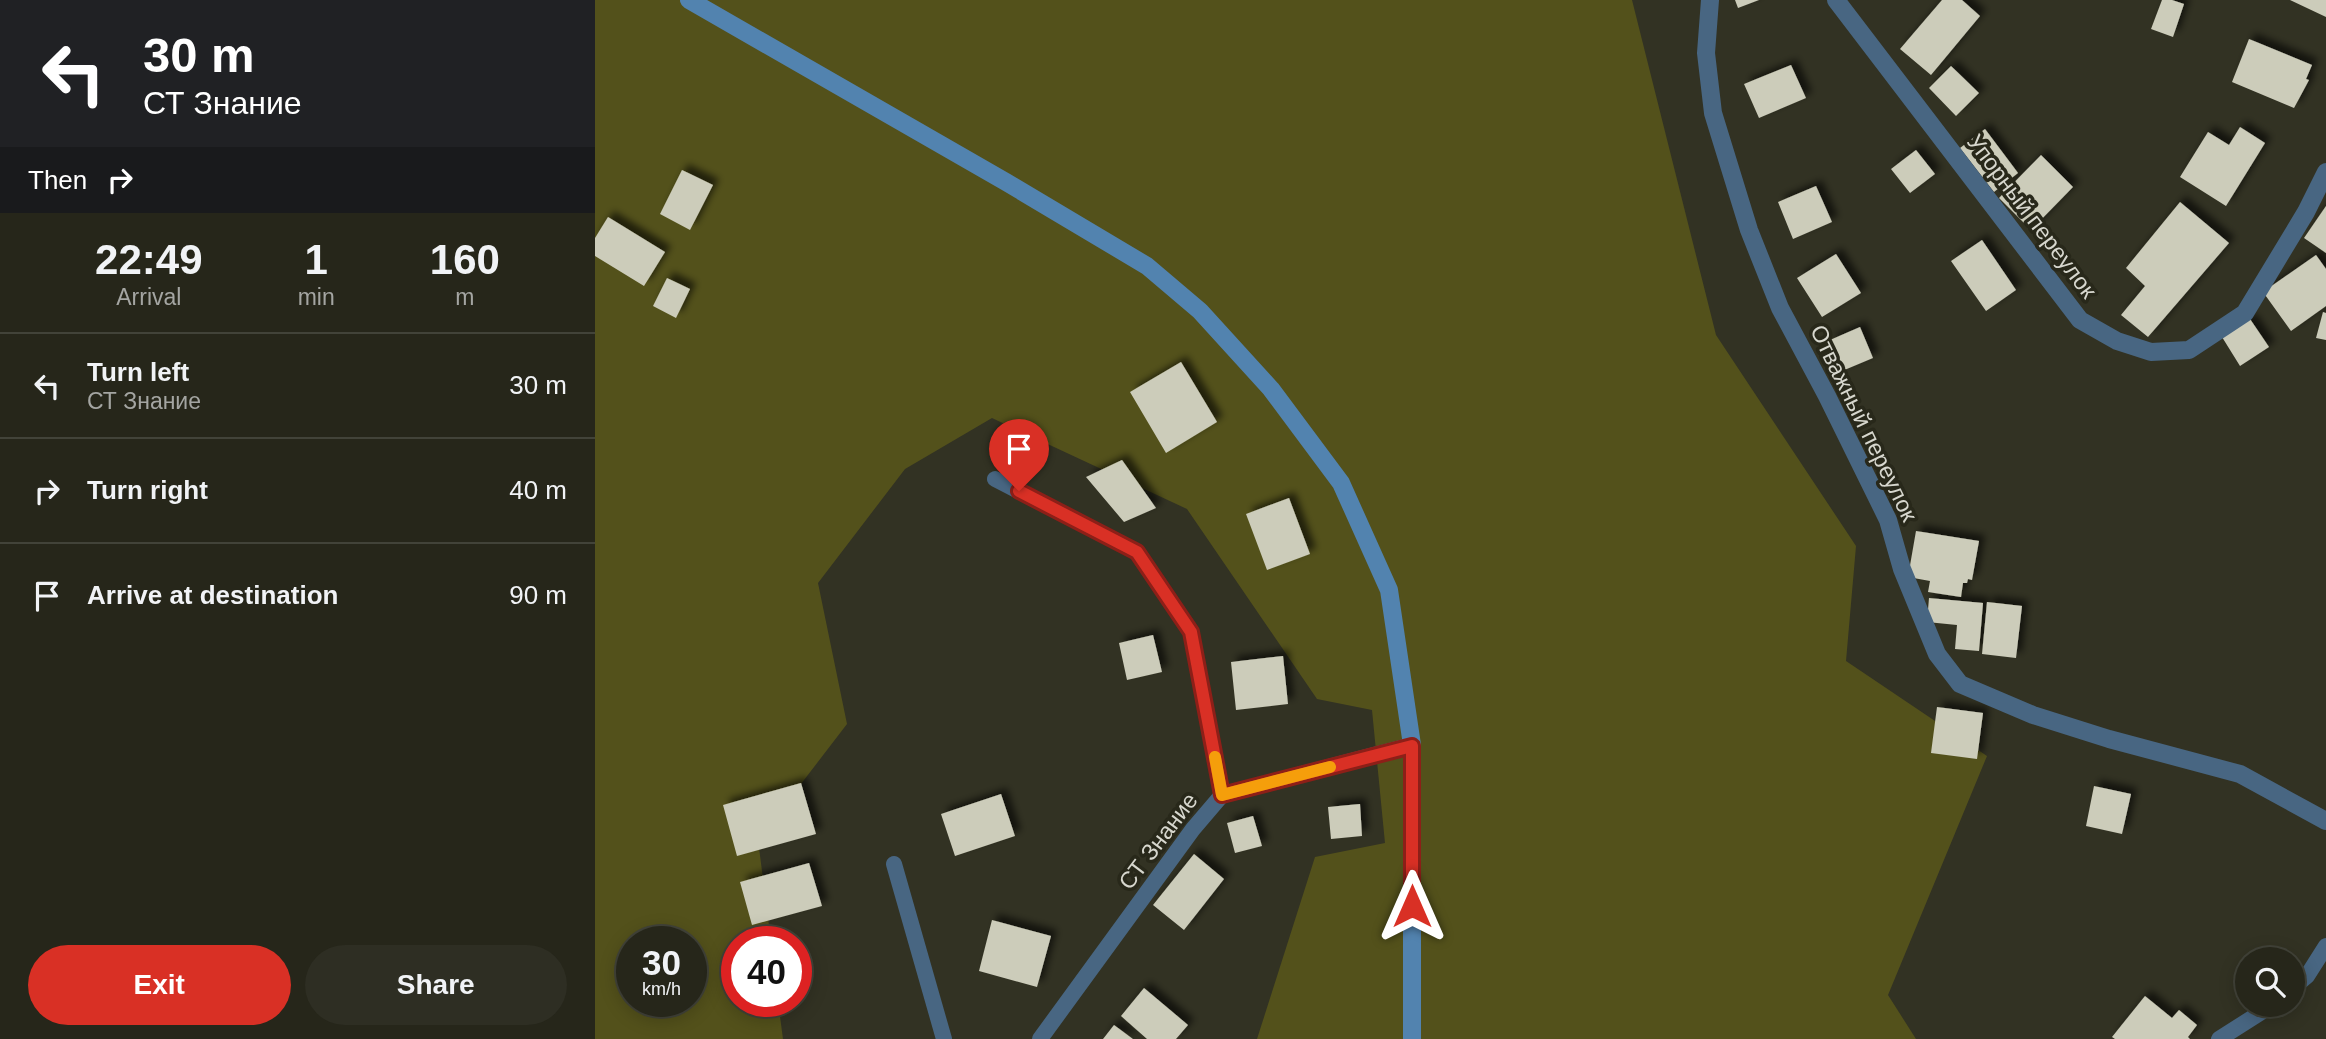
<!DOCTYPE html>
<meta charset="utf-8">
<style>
:root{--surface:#26261a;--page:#2e2e23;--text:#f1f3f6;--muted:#a4a5a2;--line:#424339;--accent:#d93025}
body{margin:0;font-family:Helvetica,sans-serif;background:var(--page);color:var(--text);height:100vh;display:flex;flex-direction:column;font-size:26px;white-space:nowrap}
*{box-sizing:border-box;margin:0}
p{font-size:23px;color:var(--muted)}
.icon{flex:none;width:38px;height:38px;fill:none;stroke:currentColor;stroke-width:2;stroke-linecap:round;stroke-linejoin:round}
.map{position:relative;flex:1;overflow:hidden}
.side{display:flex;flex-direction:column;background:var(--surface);width:595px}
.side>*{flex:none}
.top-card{background:#202124;color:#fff;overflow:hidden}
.controls{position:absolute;left:1640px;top:947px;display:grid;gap:14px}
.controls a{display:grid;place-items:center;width:70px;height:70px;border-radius:50%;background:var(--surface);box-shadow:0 4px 18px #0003,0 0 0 2px var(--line);font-size:35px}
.speed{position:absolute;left:21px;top:926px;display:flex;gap:14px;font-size:35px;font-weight:700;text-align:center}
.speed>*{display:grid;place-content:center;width:91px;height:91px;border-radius:50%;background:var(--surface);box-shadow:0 4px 18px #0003,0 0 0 2px var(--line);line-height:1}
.speed small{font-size:18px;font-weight:400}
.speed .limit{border:10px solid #d22;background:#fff;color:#111}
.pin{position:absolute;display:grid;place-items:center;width:60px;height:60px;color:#fff;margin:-72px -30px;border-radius:50% 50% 50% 0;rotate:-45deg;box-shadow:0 0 7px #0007}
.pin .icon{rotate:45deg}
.me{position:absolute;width:77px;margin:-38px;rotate:0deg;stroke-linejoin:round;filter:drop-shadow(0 0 5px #0008)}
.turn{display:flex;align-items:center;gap:24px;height:147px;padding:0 28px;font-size:32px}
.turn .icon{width:91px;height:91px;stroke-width:2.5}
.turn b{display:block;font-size:49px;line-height:60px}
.then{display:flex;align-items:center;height:66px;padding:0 28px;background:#0003;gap:14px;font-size:26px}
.eta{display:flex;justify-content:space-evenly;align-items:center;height:119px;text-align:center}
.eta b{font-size:42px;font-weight:800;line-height:49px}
.primary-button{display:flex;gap:14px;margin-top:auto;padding:14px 28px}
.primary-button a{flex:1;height:80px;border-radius:42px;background:var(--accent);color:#fff;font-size:28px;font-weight:800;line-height:80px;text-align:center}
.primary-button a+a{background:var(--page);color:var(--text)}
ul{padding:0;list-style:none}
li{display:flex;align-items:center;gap:21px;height:105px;padding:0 28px;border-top:2px solid var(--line)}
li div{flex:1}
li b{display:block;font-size:26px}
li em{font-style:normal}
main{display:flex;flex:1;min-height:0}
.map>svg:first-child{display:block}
.green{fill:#53511b;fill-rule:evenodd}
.building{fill:#ccccba;filter:url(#shadow)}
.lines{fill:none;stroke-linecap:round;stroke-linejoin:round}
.lane{stroke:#486682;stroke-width:16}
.street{stroke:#486682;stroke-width:18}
.secondary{stroke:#5283af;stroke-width:18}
.route-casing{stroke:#8d1f18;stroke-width:18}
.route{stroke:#d93025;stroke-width:12}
.slow{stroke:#f59e0b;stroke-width:12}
.labels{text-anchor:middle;stroke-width:7;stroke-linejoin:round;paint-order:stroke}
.street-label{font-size:23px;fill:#d7d7ce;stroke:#28281a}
</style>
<main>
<section class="side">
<div class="top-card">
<div class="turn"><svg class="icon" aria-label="left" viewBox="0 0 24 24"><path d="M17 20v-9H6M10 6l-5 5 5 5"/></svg><div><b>30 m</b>СТ Знание</div></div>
<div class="then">Then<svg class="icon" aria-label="right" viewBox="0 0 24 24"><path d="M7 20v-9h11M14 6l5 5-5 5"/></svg></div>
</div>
<div class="eta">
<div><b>22:49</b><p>Arrival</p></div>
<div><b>1</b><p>min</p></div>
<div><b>160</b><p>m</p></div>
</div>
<ul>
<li><svg class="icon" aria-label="left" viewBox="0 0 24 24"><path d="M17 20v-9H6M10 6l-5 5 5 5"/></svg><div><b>Turn left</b><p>СТ Знание</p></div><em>30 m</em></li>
<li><svg class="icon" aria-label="right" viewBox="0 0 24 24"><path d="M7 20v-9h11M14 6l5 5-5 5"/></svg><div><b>Turn right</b></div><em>40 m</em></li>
<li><svg class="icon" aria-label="arrive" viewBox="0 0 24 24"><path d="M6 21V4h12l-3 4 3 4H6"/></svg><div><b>Arrive at destination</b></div><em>90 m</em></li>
</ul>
<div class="primary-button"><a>Exit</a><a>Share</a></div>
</section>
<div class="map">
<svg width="1731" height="1039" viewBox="0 0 1731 1039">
<defs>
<filter id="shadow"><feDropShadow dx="6" dy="-6" stdDeviation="3.5" flood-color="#0009"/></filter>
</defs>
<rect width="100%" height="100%" fill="#323223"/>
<!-- green -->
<path class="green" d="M0,0H1037L1121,335L1261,546L1251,661L1392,756L1293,995L1321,1039H662L720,857L790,843L777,710L722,699L592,509L397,418L310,469L223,583L252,724L163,840L176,941L142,942V1001H183L188,1039H0ZM37,942H96V1001H37Z"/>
<!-- building -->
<path class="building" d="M1140,0H1164L1143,8Z
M1347,0H1367L1385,16L1336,75L1305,49Z
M1567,0H1577L1589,4L1578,37L1556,29Z
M1695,0H1731V17Z
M1654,39L1717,65L1711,79L1714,80L1699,108L1637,82Z
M1196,65L1211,98L1164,118L1149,84Z
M1356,66L1384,93L1361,116L1334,88Z
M1645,127L1670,143L1631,206L1585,177L1613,132L1634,145Z
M1390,129L1423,173L1399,192L1365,148Z
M1321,150L1340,174L1315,193L1296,169Z
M1446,155L1478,187L1436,230L1404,198Z
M87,170L118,185L95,230L65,214Z
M1221,186L1237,222L1198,239L1183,202Z
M1585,202L1634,243L1553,337L1526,315L1550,286L1531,268Z
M1731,206V253L1709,238Z
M13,217L70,252L49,286L0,256V238Z
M1387,240L1421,290L1391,311L1356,261Z
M1241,254L1266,293L1227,317L1202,278Z
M1721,255L1731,269V306L1696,331L1668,292Z
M72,278L95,289L81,318L58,306Z
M1728,312L1731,313V340L1721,338Z
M1655,319L1674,347L1645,366L1627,337Z
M1265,327L1278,358L1247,371L1235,340Z
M586,362L622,422L571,453L535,392Z
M527,460L561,508L529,522L491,477Z
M694,498L715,554L672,570L651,514Z
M1321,531L1384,541L1377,580L1373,579L1372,583H1368L1366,597L1333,592L1335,581L1313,577Z
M1334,598L1388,603L1384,651L1360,649L1362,625L1332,622Z
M1392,602L1427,606L1421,658L1387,654Z
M558,635L567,672L532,680L524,643Z
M688,656L693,704L641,710L636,662Z
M1342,707L1388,713L1382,759L1336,753Z
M206,783L221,834L142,856L128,805Z
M1499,786L1536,794L1527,834L1491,826Z
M406,794L420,836L360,856L346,814Z
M765,804L767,836L736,839L733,807Z
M658,816L667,846L640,853L632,823Z
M599,854L629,879L589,930L558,905Z
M214,863L227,906L157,925L145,882Z
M397,920L456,936L442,987L384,971Z
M549,988L593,1025L581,1039H552L526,1016Z
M1550,996L1577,1018L1584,1010L1602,1025L1593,1037L1595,1039H1520L1517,1037Z
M519,1025L538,1039H508Z"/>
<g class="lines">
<!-- lane -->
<path class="lane" d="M400,479L542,552L596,632L627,795
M299,864L349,1039
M1698,988L1712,976L1731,946
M445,1039L598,829L627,795L817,745
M1624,1039L1679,1004"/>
<!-- street -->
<path class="street" d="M1115,0L1111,53L1118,113L1154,230L1185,308L1232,396L1293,520L1307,569L1342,654L1365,684L1438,715L1514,739L1645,774L1731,821
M1241,0L1485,320L1522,341L1556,352L1594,350L1650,313L1711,212L1731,172"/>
<!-- secondary -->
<path class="secondary" d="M94,0L411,182L552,266L605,311L676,389L746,483L794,590L817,745V1039"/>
</g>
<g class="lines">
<!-- route casing -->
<g class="route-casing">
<path id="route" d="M424,491L542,552L596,632L627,795L817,746V906"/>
</g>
<!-- route -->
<use href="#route" class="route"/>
<!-- slow -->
<path class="slow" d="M620,757L627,795L735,767"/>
</g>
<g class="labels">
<!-- street labels -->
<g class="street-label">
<text transform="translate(1437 216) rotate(53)" y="8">Упорный переулок</text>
<text transform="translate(1269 423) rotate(64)" y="8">Отважный переулок</text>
<text transform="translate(563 841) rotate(-53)" y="8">СТ Знание</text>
</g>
</g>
</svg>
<div class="controls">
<a><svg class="icon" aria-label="search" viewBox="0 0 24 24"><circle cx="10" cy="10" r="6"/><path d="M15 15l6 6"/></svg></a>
</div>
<div class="speed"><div>30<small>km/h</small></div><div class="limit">40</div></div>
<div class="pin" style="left:424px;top:491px;background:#d93025"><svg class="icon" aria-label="arrive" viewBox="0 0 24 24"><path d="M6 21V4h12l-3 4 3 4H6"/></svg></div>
<svg class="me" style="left:817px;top:906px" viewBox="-20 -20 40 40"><path d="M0-17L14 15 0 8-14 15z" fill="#d93025" stroke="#fff" stroke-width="4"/></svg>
</div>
</main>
